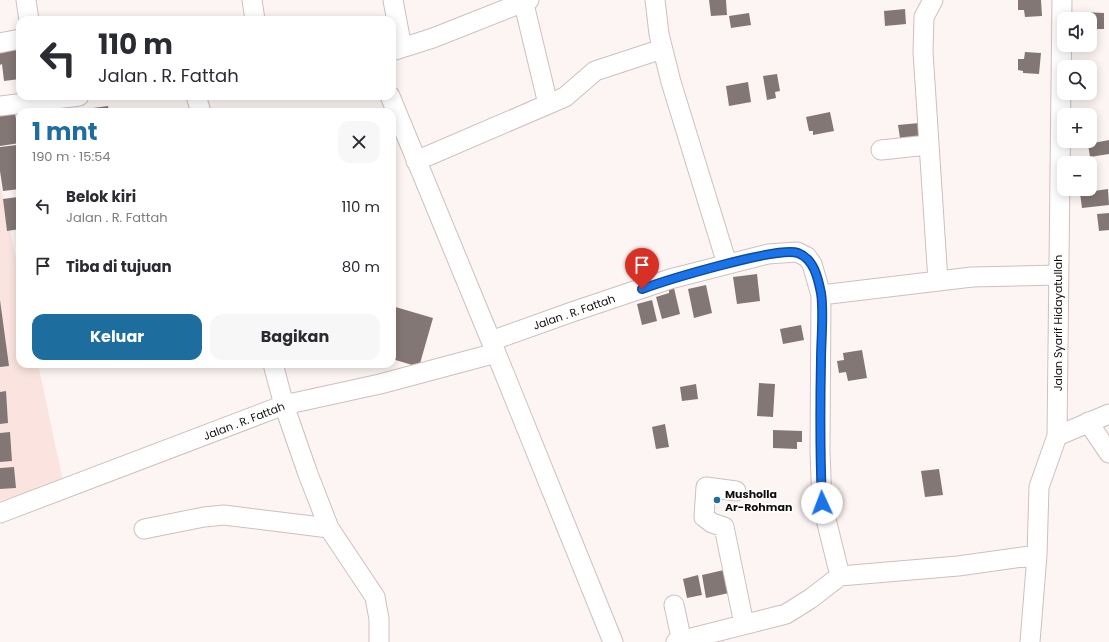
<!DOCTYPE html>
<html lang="id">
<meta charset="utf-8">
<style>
:root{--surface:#fff;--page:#f7f7f7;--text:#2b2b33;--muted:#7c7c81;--accent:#1e6d9f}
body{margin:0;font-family:Poppins,sans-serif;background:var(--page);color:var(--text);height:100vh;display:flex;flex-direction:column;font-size:15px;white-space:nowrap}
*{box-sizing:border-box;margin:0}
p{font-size:13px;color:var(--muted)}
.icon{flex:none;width:22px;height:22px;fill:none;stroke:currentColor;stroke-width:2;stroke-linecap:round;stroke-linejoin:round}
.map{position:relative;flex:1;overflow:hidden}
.drawer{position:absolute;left:16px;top:108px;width:380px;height:260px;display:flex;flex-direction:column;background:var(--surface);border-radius:12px;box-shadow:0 2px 10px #0003}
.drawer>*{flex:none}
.banner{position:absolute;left:16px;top:16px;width:380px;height:84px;border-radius:12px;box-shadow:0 2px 10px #0003;background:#fff;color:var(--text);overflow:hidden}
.controls{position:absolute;left:1057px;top:12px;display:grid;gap:8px}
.controls a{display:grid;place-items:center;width:40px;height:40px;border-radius:8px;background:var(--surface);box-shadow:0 2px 10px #0003;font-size:20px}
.pin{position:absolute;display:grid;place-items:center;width:34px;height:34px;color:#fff;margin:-41px -17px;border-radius:50% 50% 50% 0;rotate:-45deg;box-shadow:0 0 4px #0007}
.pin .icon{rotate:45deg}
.me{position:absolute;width:44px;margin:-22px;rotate:358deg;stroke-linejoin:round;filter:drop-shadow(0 0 3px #0008)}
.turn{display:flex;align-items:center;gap:14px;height:84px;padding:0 16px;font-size:18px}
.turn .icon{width:52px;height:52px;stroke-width:2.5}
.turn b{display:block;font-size:28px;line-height:34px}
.round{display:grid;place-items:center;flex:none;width:42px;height:42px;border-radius:12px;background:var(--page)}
.head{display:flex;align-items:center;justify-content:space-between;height:68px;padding:0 16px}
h1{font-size:24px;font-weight:700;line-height:30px;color:var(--accent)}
.primary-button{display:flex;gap:8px;margin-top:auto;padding:8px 16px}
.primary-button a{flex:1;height:46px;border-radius:12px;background:var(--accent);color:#fff;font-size:16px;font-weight:700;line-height:46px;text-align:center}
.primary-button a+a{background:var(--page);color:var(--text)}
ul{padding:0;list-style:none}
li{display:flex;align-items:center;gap:12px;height:60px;padding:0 16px}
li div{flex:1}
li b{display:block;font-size:15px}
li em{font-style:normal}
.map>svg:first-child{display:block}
.built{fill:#fbe4e0}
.building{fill:#837775}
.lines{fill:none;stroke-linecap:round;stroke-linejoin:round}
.minor-casing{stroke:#cdc0bd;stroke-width:21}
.minor{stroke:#fff;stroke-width:19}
.route-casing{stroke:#114b97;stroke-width:10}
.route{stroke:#1a73e8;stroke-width:7}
.poi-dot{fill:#1e6d9f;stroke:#fff;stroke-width:1.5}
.labels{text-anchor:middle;stroke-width:3;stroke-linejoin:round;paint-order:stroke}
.street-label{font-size:11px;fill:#120e0d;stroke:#fff}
.poi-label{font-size:11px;font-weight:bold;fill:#120e0d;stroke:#fff;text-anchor:start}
</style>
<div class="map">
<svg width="1109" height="642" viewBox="0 0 1109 642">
<rect width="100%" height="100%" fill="#fdf5f3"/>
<!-- built -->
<path class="built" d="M0,182L20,277V364H38L63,481L0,501Z"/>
<!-- building -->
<path class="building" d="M709,0H726L727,15L711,16Z
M1018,0H1041L1042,16L1025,17L1024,10H1018Z
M905,9L906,24L885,26L884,11Z
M1083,12L1104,13V29H1090V19H1082Z
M749,13L751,25L731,28L729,16Z
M20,48V79L4,81L2,64L0,65V50Z
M1025,52L1041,53L1039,74L1023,73V71L1018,70V59H1024Z
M777,74L780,91L775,92L776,98L767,100L763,76Z
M748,82L751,102L729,106L726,86Z
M108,106L109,112H93V108Z
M830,112L834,131L813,135V131H809L806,117Z
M15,113L20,143L0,146V115Z
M919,123L921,136L900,138L898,125Z
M1109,140V154L1090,157L1088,144Z
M17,145L20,168V189L3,191L0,171V147Z
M1108,189L1109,205L1082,208L1080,193Z
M18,197L20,229L7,231L3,199Z
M1109,213V230L1099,231L1097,214Z
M757,274L760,301L737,304L733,277Z
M706,285L712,313L694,318L688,289Z
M674,288L680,314L662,319L656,297L669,293V289Z
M0,300L9,366L0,367Z
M652,300L657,321L642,325L637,304Z
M392,306L433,318L419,367L392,359Z
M801,325L804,340L783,344L780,329Z
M862,350L867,378L848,381L846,372L839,373L837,361L844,360L843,353Z
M759,383L775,384L773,417L757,416Z
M696,384L698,399L682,401L680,387Z
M6,391L8,423L0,424V392Z
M665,424L669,447L656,449L652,427Z
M773,430L802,431V442H797V449L773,448Z
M10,432L12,461L0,462V433Z
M14,467L16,488L0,489V468Z
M939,469L943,495L925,497L921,471Z
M724,570L729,593L706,598L702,575Z
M698,575L702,595L687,598L683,579Z"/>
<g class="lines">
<!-- minor casing -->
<g class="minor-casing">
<path id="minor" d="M26,0L29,20
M252,0L255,20
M393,0L402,48
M523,0L548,104
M655,0L659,34L671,82L727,264
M933,0L924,17L923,52L938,281
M0,43L20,39
M392,51L433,38L529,0
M196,96L201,112
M390,96L496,353L613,642
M0,106L79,96
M881,150L928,145
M416,161L565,97L595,71L662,49
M821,295L972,277L1058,275
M491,341L572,312L670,279L768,254L797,252L807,257L812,264L821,295L820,451L822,503L840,576
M273,364L284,405L308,474L329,528L375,597L379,619V642
M1088,422L1109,453
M1057,436L1109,414
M736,491L706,487L704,517L712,523L724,527L744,624
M0,513L284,405L380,384L496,353
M144,529L204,517L224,515L329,528
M674,605L682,642
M676,642L786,614L810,599L840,576L958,566L1037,555
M1030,642L1037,555L1039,487L1057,436L1062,0"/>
</g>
<!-- minor -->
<use href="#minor" class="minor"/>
</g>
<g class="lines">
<!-- route casing -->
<g class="route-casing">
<path id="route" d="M642,289C667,280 778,246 798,253C814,259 818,278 821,293C824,311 821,341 821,360C820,408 820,455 822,503"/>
</g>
<!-- route -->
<use href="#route" class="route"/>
</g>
<!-- markers -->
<circle class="poi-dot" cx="717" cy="500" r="4"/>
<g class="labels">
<!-- street labels -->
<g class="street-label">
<text transform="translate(574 312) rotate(-19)" y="4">Jalan . R. Fattah</text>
<text transform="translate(1058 323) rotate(-90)" y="4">Jalan Syarif Hidayatullah</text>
<text transform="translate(244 421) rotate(-21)" y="4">Jalan . R. Fattah</text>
</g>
<!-- poi labels -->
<g class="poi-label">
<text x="725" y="498">Musholla<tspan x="725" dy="13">Ar-Rohman</tspan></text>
</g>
</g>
</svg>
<div class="controls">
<a><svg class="icon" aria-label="sound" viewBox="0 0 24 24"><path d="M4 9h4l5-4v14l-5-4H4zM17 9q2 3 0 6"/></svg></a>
<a><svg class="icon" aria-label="search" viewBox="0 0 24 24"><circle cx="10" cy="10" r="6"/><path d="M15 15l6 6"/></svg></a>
<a>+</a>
<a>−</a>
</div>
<div class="pin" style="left:642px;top:289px;background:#d93025"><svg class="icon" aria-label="arrive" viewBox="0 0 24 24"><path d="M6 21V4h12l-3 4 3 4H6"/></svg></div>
<svg class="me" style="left:822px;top:503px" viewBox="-20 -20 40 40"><circle r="19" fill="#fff"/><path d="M0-13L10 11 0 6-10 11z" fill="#1a73e8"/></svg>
<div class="banner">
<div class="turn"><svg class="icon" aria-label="left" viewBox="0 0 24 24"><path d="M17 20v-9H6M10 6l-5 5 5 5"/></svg><div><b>110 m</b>Jalan . R. Fattah</div></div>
</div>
<section class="drawer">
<div class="head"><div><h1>1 mnt</h1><p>190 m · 15:54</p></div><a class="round"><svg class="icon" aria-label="close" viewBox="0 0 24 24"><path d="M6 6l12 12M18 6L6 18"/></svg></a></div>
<ul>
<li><svg class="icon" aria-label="left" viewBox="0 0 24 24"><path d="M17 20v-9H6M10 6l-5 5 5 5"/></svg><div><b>Belok kiri</b><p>Jalan . R. Fattah</p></div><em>110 m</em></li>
<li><svg class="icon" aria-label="arrive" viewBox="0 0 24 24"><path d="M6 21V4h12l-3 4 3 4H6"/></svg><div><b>Tiba di tujuan</b></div><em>80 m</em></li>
</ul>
<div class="primary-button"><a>Keluar</a><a>Bagikan</a></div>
</section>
</div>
